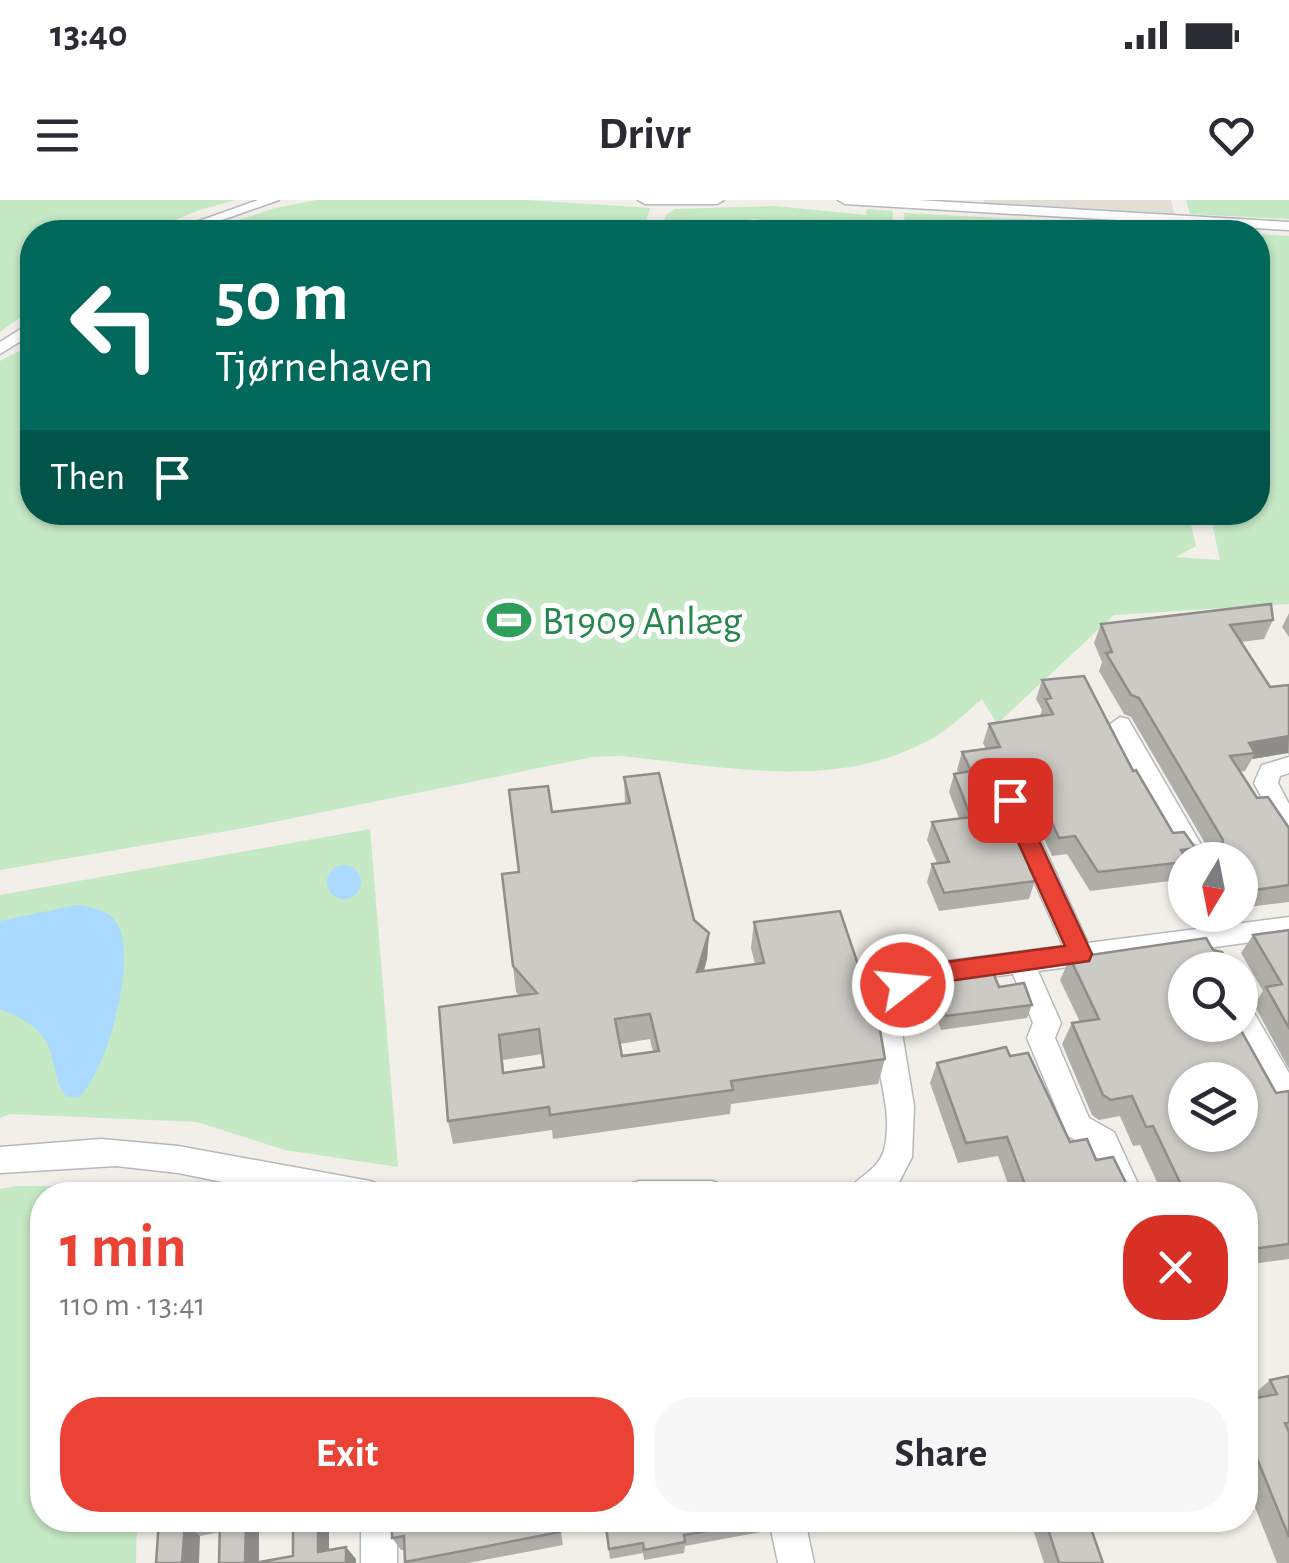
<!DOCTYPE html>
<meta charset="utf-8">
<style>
:root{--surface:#fff;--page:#f7f7f7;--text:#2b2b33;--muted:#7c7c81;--accent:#ea4335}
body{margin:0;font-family:"Alegreya Sans",sans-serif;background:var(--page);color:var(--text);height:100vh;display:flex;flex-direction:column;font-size:38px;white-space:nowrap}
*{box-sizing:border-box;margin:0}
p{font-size:32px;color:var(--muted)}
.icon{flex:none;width:55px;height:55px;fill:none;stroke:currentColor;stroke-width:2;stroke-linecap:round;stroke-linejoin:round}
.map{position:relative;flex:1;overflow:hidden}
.sheet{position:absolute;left:30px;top:982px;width:1228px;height:350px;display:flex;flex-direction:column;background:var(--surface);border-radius:40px;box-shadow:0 2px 8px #0004}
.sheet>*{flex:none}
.top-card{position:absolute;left:20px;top:20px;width:1250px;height:305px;border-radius:40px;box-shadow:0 2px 8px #0004;background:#00695c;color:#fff;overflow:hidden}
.needle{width:65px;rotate:190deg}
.buttons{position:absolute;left:1168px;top:642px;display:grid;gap:20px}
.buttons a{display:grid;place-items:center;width:90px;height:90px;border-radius:50%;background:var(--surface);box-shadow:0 2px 8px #0004;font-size:50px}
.pin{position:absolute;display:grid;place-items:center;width:85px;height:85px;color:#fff;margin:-42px;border-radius:20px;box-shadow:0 5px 15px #0006}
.me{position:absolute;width:110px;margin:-55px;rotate:74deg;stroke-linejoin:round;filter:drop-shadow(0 0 8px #0008)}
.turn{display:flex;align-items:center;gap:35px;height:210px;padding:0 30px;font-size:45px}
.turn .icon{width:130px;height:130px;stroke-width:2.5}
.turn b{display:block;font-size:70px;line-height:85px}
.then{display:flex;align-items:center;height:95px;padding:0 30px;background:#0003;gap:20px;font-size:38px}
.round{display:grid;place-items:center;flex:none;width:105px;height:105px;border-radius:40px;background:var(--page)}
.head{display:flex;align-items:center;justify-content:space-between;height:170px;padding:0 30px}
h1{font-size:60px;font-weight:600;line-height:75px;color:var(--accent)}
.cta{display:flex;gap:20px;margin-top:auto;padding:20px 30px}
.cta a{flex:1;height:115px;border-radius:40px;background:var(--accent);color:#fff;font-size:40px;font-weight:600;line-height:115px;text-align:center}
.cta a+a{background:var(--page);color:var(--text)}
.status{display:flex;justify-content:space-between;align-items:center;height:70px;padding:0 50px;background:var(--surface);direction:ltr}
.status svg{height:28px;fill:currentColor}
header{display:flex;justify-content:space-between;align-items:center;height:130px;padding:0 30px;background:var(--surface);font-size:45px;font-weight:600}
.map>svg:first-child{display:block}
.education{fill:#e1ded6}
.green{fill:#c5e8c5}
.water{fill:#aadaff}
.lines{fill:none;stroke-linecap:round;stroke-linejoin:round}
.minor-casing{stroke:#b5b8bc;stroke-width:3}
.minor{fill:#fff;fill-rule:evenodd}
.wall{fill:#afaea9;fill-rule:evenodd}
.shaded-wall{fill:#8f8d8a}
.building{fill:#cccac5;stroke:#8f8d8a;stroke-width:2.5;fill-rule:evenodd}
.route{fill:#ea4335;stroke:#982c22;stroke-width:2.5}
.labels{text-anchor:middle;stroke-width:10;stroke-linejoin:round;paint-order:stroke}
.leisure-label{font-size:40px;fill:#27864d;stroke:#fff;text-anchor:start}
</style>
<div class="status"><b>13:40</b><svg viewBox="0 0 49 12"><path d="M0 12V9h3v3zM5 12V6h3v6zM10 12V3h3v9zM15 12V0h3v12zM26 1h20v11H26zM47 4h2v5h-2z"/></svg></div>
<header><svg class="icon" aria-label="menu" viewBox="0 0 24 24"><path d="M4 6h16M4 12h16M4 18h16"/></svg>Drivr<svg class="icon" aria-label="heart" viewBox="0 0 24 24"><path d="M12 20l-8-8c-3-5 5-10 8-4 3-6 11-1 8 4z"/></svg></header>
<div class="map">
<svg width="1289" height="1363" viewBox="0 0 1289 1363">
<rect width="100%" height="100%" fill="#f1efe8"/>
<!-- education -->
<path class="education" d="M984,0H1171L1175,17L984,6Z"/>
<!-- green -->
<path class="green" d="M0,0H235L197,11L145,32H32V109L0,132Z
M317,0H526L650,8L643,32H203L275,8Z
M1186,0H1289V19L1190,14Z
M775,6L866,15L867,9L893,11L892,32H808V26L752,19L742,23L740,32H660L666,15L675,9Z
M904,13L1117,24L1126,32H905Z
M1258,34L1289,36V404L1114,415L997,524L982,499C966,512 951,528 933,538C837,593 725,566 620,556L593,557L244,628L0,670V161L17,152L32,151V312H1188L1196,346L1176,357L1220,360L1210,313L1258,312Z
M370,629L398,967L285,950L197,922L10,914L0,918V695Z
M17,986H112L169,995H42V1320H137L136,1363H0V989Z"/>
<!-- water -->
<path class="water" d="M327 682a17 17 0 1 1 34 0a17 17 0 1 1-34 0Z
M77,705C91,707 110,710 118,725C137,760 107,873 78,898L66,896C58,887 57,878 54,866C49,832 30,821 0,809V721Z"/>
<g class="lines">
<!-- minor casing -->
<g class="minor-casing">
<path id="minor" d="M258,0H279L188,32H168Z
M638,0H724L717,4H645Z
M838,0H917L1289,22V30L845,4Z
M32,122V134L0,154V142Z
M1120,517L1128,519L1210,660H1185L1109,525Z
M1289,557V573L1280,576L1278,583L1289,604V635L1280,632L1254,583L1262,565Z
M1010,591L1022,600L1088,743L1289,717V737L1038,771L1061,823L1055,838L1089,918L1114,932L1143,995H1113L1093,950L1068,936L1027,838L1033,823L1013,774L922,786L906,800L901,827L914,906L912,957L896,988L886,995H846C855,976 878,972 884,950C893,917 880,883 876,851C865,770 907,766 972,758C1003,754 1033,750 1063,746L998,600Z
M1240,803L1250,806L1289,873V897L1265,889L1232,825H1240Z
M101,939L178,946L370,981L381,985L385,995H287L178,973L116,966L0,973V947Z
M639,981H712L723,985L727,995H624L628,985Z
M361,1320H397V1363H361Z
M769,1320H805L814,1363H778Z"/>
</g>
<!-- minor -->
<use href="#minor" class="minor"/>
</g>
<!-- wall -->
<path class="wall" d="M1289,413V437L1282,427Z
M1273,420L1264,439L1241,442L1270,487L1289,485V555L1288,553L1252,559L1245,571L1240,572L1257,598L1289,628V702L1240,708V660H1185V667L1178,680L1090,691L1067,654L1052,656L1025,598L1010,587L996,596L1023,652L1039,668L1029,699L939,711L927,682L932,664L937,663L927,640L932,622L959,618L949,592L954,574L958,573L957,570L962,552L986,549L983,543L989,524L1040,516L1042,510L1036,499L1042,480L1133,571L1173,633L1194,646L1206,645L1131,517L1124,514L1099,471L1102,462L1094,443L1101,424Z
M624,577L694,720L709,733L707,759L704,771L755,764L751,748L754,722L885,859L878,884L731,904L730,914L553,939L552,930L453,944L448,921L520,796L516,792L513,766L519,672L552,612L625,603ZM650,839L653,852L622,856L620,844ZM542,854L544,867L504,873L503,860Z
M1289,730V869L1254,805L1263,791L1241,753L1253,735Z
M1070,758L1185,770L1276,893L1289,891V1059L1245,1065V995H1163L1140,945L1133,946L1120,916L1099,920L1092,915L1062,844L1072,823L1080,822L1060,780Z
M931,778L999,787L1032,805L1027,818L941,830L927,791Z
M1010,856L1070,942L1096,960L1132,995H1012L998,956L958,963L930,883L937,863Z
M1289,1176V1363H1277L1245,1282V1200L1255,1198L1254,1194L1270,1180Z
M159,1320H288L259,1325V1362L293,1356V1320H329V1350L356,1359V1363H219L220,1332L200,1336Z
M559,1320L563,1345L468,1363H406L404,1350H401L392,1338Z
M605,1320H771L767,1331L685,1346L684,1353L644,1360L643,1353L610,1359Z
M1030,1320H1088L1103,1363H1044Z"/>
<!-- shaded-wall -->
<path class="shaded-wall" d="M1289,536L1288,553L1252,559L1255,553L1249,543Z
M1016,569L1010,587L998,596L1003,577Z
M709,733L707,759L696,797L697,772Z
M246,1320H254L259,1325V1363H245Z
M318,1320H329V1363L318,1352Z
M185,1323L200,1336L199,1363H182Z
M346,1347L356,1359V1363H346Z"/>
<!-- building -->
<path class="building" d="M1271,404L1273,420L1230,425L1270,487L1289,485V536L1249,543L1255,553L1230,556L1257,598L1268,597L1289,628V685L1248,691L1240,677V660H1230L1221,645L1181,650L1187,660H1185V662L1098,672L1075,636L1059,638L1032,580L1016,569L1003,577L988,579L1023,652L1031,651L1039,668L1030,669L1036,681L944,693L932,664L949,662L932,622L971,617L954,574L971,571L962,552L1000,547L989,524L1053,514L1045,499L1051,498L1042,480L1084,476L1133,571L1136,570L1173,633L1184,632L1194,646L1222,645L1223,640L1139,498L1131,495L1106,453L1112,452L1101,424Z
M659,573L694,720L709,733L697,772L764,763L754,722L840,711L880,830L885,859L731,881L733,890L550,915L549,907L448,921L439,807L537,793L513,766L502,674L519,672L509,590L548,586L552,612L630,603L624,577ZM650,814L659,851L622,856L615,819ZM539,829L544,867L503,873L499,835Z
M1289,730V828L1266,787L1282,784L1253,735Z
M1206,738L1213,750L1222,752L1232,770H1185V825H1238L1276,893L1289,891V1044L1245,1050V995H1186L1153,926L1146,927L1132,896L1111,900L1103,895L1072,823L1099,819L1070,758ZM1185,880H1240V935H1185Z
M992,770L999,787L1024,783L1032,805L946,816L931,778Z
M1006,847L1010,856L1028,853L1070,942L1087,939L1096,960L1113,957L1132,995H1029L1007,937L966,943L937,863Z
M1289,1176V1222L1285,1223L1289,1232V1337L1251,1244L1245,1245V1200L1277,1194L1270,1180Z
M159,1320H199L185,1323L182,1363H156Z
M220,1320H246L245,1363H219Z
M293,1320H318V1352L346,1347V1363H254L293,1356Z
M392,1320H559L560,1332L405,1362L404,1336L392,1338Z
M605,1320H771L684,1335L685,1342L644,1350L643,1343L609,1349Z
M1045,1320H1088L1103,1363H1059Z"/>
<!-- route -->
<path class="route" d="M1010,592L1020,600L1092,754L1089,761L921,785L903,795L894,792L891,785L894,778L916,766L1065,746L999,600Z"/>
<!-- icons -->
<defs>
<g id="stadium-bare" transform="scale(3.45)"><path d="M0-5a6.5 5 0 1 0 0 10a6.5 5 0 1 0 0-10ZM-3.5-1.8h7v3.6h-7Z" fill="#2e9e5b" stroke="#fff" stroke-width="2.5" paint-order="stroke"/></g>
</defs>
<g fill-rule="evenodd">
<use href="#stadium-bare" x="509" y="420"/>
</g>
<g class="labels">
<!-- leisure labels -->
<g class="leisure-label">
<text x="542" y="434">B1909 Anlæg</text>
</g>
</g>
</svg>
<div class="buttons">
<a><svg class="needle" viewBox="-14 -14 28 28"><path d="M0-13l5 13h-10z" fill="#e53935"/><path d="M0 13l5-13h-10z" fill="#7c7c81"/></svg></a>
<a><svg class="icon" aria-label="search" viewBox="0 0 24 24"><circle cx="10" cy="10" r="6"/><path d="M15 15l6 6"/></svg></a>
<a><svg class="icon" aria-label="layers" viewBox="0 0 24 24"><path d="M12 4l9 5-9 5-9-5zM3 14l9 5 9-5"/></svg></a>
</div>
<div class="pin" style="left:1010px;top:600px;background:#d93025"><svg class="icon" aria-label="arrive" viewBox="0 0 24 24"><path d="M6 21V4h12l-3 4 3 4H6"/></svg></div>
<svg class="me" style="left:903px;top:785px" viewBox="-20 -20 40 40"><circle r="17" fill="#ea4335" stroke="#fff" stroke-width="3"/><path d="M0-11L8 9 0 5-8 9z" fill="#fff"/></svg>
<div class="top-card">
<div class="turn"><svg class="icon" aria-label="left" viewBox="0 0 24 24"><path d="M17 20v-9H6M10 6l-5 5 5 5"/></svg><div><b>50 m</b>Tjørnehaven</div></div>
<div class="then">Then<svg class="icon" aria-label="arrive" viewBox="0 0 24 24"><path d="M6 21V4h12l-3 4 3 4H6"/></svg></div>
</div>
<section class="sheet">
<div class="head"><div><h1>1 min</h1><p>110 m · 13:41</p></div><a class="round" style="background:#d93025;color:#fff"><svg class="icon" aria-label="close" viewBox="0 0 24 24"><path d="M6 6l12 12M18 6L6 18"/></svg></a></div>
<div class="cta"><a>Exit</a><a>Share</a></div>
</section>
</div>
